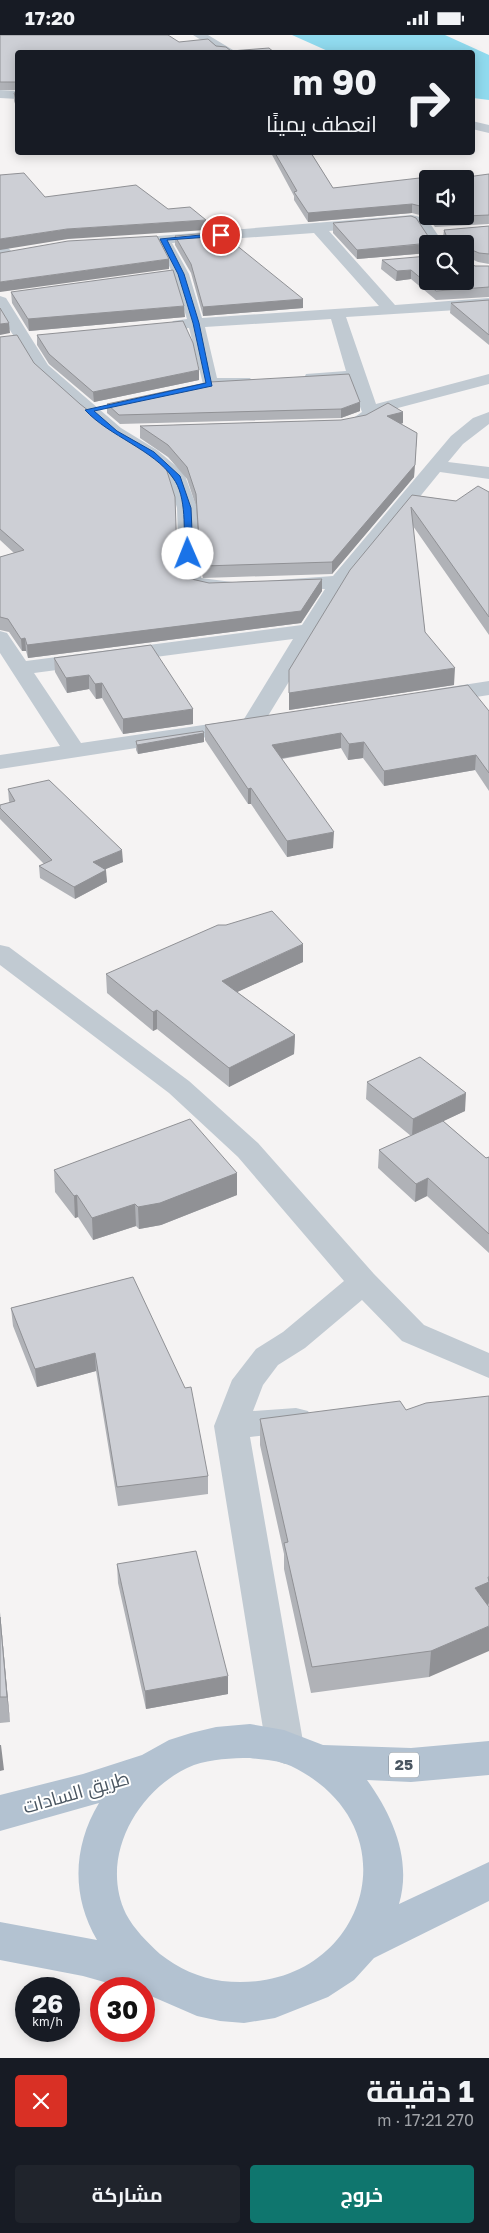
<!DOCTYPE html>
<html lang="ar">
<meta charset="utf-8">
<style>
:root{--surface:#171b24;--page:#20242c;--text:#f1f3f6;--muted:#9ea1a6;--accent:#0f766e}
body{margin:0;font-family:"Golos Text",Cairo,sans-serif;background:var(--page);color:var(--text);direction:rtl;height:100vh;display:flex;flex-direction:column;font-size:19px;white-space:nowrap}
*{box-sizing:border-box;margin:0}
p{font-size:16px;color:var(--muted)}
.icon{flex:none;width:28px;height:28px;fill:none;stroke:currentColor;stroke-width:2;stroke-linecap:round;stroke-linejoin:round}
.map{position:relative;height:2023px;overflow:hidden;direction:ltr}
.side{display:flex;flex-direction:column;background:var(--surface);flex:1}
.side>*{flex:none}
.hud{position:absolute;left:15px;top:15px;width:460px;height:105px;border-radius:5px;box-shadow:0 2px 12px #0003;direction:rtl;background:#171b24;color:var(--text);overflow:hidden}
.buttons{position:absolute;left:419px;top:135px;display:grid;gap:10px}
.buttons a{display:grid;place-items:center;width:55px;height:55px;border-radius:5px;background:var(--surface);box-shadow:0 2px 12px #0003;font-size:25px}
.speed{position:absolute;left:15px;top:1942px;display:flex;gap:10px;font-size:25px;font-weight:700;text-align:center}
.speed>*{display:grid;place-content:center;width:65px;height:65px;border-radius:50%;background:var(--surface);box-shadow:0 2px 12px #0003;line-height:1}
.speed small{font-size:12px;font-weight:400}
.speed .limit{border:8px solid #d22;background:#fff;color:#111}
.pin{position:absolute;display:grid;place-items:center;width:42px;height:42px;color:#fff;margin:-21px;border:2px solid #fff;border-radius:50%;box-shadow:0 1px 5px #0007}
.me{position:absolute;width:55px;margin:-28px;rotate:359deg;stroke-linejoin:round;filter:drop-shadow(0 0 4px #0008)}
.turn{display:flex;align-items:center;gap:18px;height:105px;padding:0 15px;font-size:22px}
.turn .icon{width:65px;height:65px;stroke-width:2.5}
.turn b{display:block;font-size:35px;line-height:42px}
.round{display:grid;place-items:center;flex:none;width:52px;height:52px;border-radius:5px;background:var(--page)}
.overview{display:flex;align-items:center;justify-content:space-between;height:85px;padding:0 15px}
h1{font-size:30px;font-weight:700;line-height:38px}
.cta{display:flex;gap:10px;margin-top:auto;padding:10px 15px}
.cta a{flex:1;height:58px;border-radius:5px;background:var(--accent);color:#fff;font-size:20px;font-weight:700;line-height:58px;text-align:center}
.cta a+a{background:var(--page);color:var(--text)}
.status{display:flex;justify-content:space-between;align-items:center;height:35px;padding:0 25px;background:var(--surface);direction:ltr}
.status svg{height:14px;fill:currentColor}
.map>svg:first-child{display:block}
.water{fill:#90daee}
.lines{fill:none;stroke-linecap:round;stroke-linejoin:round}
.street{fill:#c1cad2;fill-rule:evenodd}
.primary{fill:#b3c2d1;fill-rule:evenodd}
.wall{fill:#b0b2b7}
.shaded-wall{fill:#909195}
.building{fill:#cdcfd5;stroke:#909195}
.route{fill:#1a73e8;stroke:#114b97}
.labels{text-anchor:middle;stroke-width:4;stroke-linejoin:round;paint-order:stroke}
.shield{fill:#fff;stroke:#808990;stroke-width:1}
.shield-label{font-size:15px;font-weight:bold;fill:#4a5661}
.near-street-label{font-size:19px;fill:#4a5661;stroke:#fff}
</style>
<div class="status"><b>17:20</b><svg viewBox="0 0 49 12"><path d="M0 12V9h3v3zM5 12V6h3v6zM10 12V3h3v9zM15 12V0h3v12zM26 1h20v11H26zM47 4h2v5h-2z"/></svg></div>
<div class="map">
<svg width="489" height="2023" viewBox="0 0 489 2023">
<rect width="100%" height="100%" fill="#f5f3f3"/>
<!-- water -->
<path class="water" d="M292,0H445L489,20V65L473,63L472,18L330,17Z"/>
<g class="lines">
<!-- street -->
<path class="street" d="M193,0H208L238,18H222Z
M0,55L18,56V64L0,63Z
M472,86L489,90V98L472,94Z
M412,180L427,184L444,209H429L417,190L411,188L329,196L395,270L489,263V273L346,282L376,369L489,339V349L394,374L364,390H352L349,386L362,377L350,346L312,348L306,347L304,343L306,339L346,336L331,284L205,292L217,343H250L253,347L250,351L244,352L204,353L189,293L179,294L171,289L173,286L187,284L173,239L156,204L158,201ZM314,198L379,271L202,283L189,239L172,208Z
M0,209L5,210L36,240L39,243L36,246H26L0,221Z
M0,261L6,263L48,330L121,393L157,415L184,438L197,473L201,543L232,547L235,551L232,555L196,556L189,554L184,548L179,534L177,473L168,444L145,423L109,401L36,337L0,279Z
M489,377V389L463,409L448,427L489,432V444L440,437L348,550L260,694L0,734V720L60,711L0,618V596L7,598L26,626L302,590L325,554L278,553L275,549L278,545L333,541L451,401L473,383ZM293,604L244,684L81,708L34,638Z
M489,646V660L437,668L429,666L426,661L429,656L437,654Z
M0,910L9,912L189,1046L258,1108L374,1239L424,1290L489,1318V1343L402,1306L362,1265L305,1313L278,1330L263,1350L253,1376L296,1373L308,1376L313,1385L308,1394L296,1397L250,1402L304,1712L299,1724L285,1729L271,1724L266,1712L214,1391L232,1345L256,1314L283,1297L344,1246L238,1122L169,1058L0,930Z"/>
<!-- primary -->
<path class="primary" d="M250,1689L284,1695L323,1710L411,1713L489,1706V1740L411,1747L367,1745C393,1781 412,1825 399,1869L489,1827V1866L374,1923L354,1945L328,1962L275,1983L244,1988L220,1986L197,1981L144,1958V1954H129L83,1941L0,1925V1887L97,1905C71,1861 73,1811 99,1768L0,1796V1760L83,1739L142,1720L169,1705L191,1698L216,1692ZM250,1723C263,1725 278,1725 291,1731C421,1794 362,1962 222,1946C199,1943 178,1933 160,1919C147,1907 134,1894 126,1879C98,1821 139,1752 194,1730C211,1724 232,1723 250,1723Z"/>
</g>
<!-- wall -->
<path class="wall" d="M0,0L179,7L216,11L231,16L275,18H18V55H0Z
M18,57V77L14,66V58Z
M271,118H311L333,153L428,144V181H465L489,139V189L435,192L427,182L412,178L308,187L294,165V161Z
M333,188L428,201L443,202L444,195L489,191V229L478,227L465,221V209H428V218L357,224L333,198Z
M175,201L303,273L203,281L191,238L175,210Z
M382,225L475,231H489V262L436,265L411,244L396,246L381,234Z
M11,257L185,282L29,296L12,268Z
M489,265V310L450,278L451,268Z
M37,300L199,345L94,367L49,329L37,310Z
M0,302L34,328L177,522L179,533L187,543L209,548L322,544V556L301,588L28,623L26,616H22L9,597L0,595V522L14,518L0,505Z
M210,347L360,376L341,383L120,389L107,378V369Z
M403,377V388L401,389L417,398L414,442L332,539L203,543L200,532L196,471L187,444L168,422L140,403V391L341,385Z
M489,457V600L413,491L425,597L454,650L289,675V635L412,460L456,466Z
M54,623L193,689L123,699L102,663L96,664L89,654L67,658L55,637Z
M489,676V756L475,735L384,751L363,723L348,725L341,713L282,724L333,813L287,822L251,769H248L205,705V690Z
M136,706L204,707L138,719L136,715Z
M8,754L123,827L105,834L107,847L75,864L40,843L39,831L44,829L0,784V770L10,768L9,766Z
M303,927L237,957L295,1000L294,1019L229,1052L157,994L153,996L107,958L106,939Z
M367,1047L465,1076L443,1086L486,1123L489,1122V1218L427,1161L415,1167L378,1133L379,1115L411,1101L366,1064Z
M54,1135L237,1160L161,1190L139,1194L136,1191L93,1205L78,1182L75,1183L55,1157Z
M133,1242L208,1441V1459L118,1471L96,1336L37,1352L13,1291L11,1273Z
M260,1384L489,1567L488,1571L429,1642L311,1658L284,1534V1519L260,1410Z
M117,1529L228,1659L146,1674L118,1548Z
M0,1577L10,1687L0,1688Z"/>
<!-- shaded-wall -->
<path class="shaded-wall" d="M412,169V178L308,187V178Z
M206,185V195L68,204L0,215V204L67,194Z
M428,209V218L357,224V215Z
M169,224V234L0,257V247Z
M411,235V244L396,246L397,236Z
M303,264V273L203,281V272Z
M184,271L185,282L29,296L28,284Z
M9,288L10,298L0,300V289Z
M199,335V345L94,367L93,357Z
M360,367V376L341,383V374Z
M403,377V388L387,393V381Z
M417,398L414,442L332,539V527Z
M322,544V556L301,588L28,623L27,610Z
M25,603L26,616H22L21,604Z
M455,633L454,650L289,675V658Z
M89,640V654L67,658L66,643Z
M102,648V663L96,664L95,649Z
M193,674V689L123,699V684Z
M204,698V707L138,719L137,710Z
M341,698V713L272,725V710Z
M364,707L363,723L348,725L349,709Z
M476,720L475,735L384,751V736Z
M251,753V769H248V754Z
M334,797L333,813L287,822V806Z
M122,815L123,827L94,839L93,827Z
M106,835L107,847L75,864L74,852Z
M303,909V927L222,964V946Z
M157,975V994L153,996V977Z
M295,1000L294,1019L229,1052V1033Z
M466,1058L465,1076L412,1101L413,1084Z
M237,1138V1160L161,1190L139,1194L138,1172Z
M428,1143L427,1161L415,1167L416,1149Z
M77,1160L78,1182L75,1183L74,1161Z
M135,1169L136,1191L93,1205L92,1183Z
M95,1318L96,1336L37,1352L35,1334Z
M489,1542V1567L488,1572L475,1553Z
M0,1577L10,1687L7,1662Z
M489,1591V1616L429,1642L431,1616Z
M228,1641V1659L146,1674L145,1656Z
M0,1710H1L4,1735L0,1736Z"/>
<!-- building -->
<path class="building" d="M0,0H168L179,7L208,4L216,11L226,12L231,16L269,13L275,18H18V47H0Z
M18,57V71L14,58Z
M275,118H311L333,153L428,142L429,144H428V173L412,169L308,178L294,157L297,156Z
M24,138L45,162L136,150L168,174L190,172L206,185L67,194L0,204V140Z
M489,139V180L465,181V144H452Z
M411,181L416,183L428,201L444,202L446,200L444,195L489,191V219L479,218L465,212V213V209L430,208L357,215L333,188Z
M434,181H464L435,183Z
M220,197L303,264L203,272L191,229L175,201Z
M157,201L169,224L0,247V218L68,206Z
M428,221V246H465V225L475,231H489V252L436,256L411,235L397,236L382,225Z
M173,235L184,271L28,284L11,257Z
M489,265V300L451,268Z
M0,273L9,288L0,289Z
M183,286L193,308L199,335L93,357L49,319L37,300Z
M17,300L34,328L80,369L108,391L144,413L166,433L175,462L177,522L179,533L187,543L209,548L322,544L301,576L27,610L25,603L21,604L8,584L0,582V522L24,515L0,494V302Z
M349,339L360,367L341,374L119,380L107,369L210,347Z
M388,368L403,377L387,381L417,398L415,430L332,527L203,531L200,520L196,459L187,432L168,410L140,391L341,385L366,380Z
M478,451L489,457V582L411,472L425,597L455,633L289,658V635L350,535L412,460L456,466Z
M151,610L193,674L123,684L102,648L95,649L89,640L66,643L54,623Z
M468,650L489,676V738L476,720L384,736L364,707L349,709L341,698L272,710L334,797L287,806L251,753L248,754L205,690Z
M203,696L204,698L137,710L136,706Z
M49,745L122,815L93,827L106,835L74,852L39,831L52,825L0,773V770L15,766L8,754Z
M272,876L303,909L222,946L295,1000L229,1033L157,975L153,977L106,939L218,890H226Z
M420,1022L466,1058L413,1084L367,1047Z
M190,1084L237,1138L160,1168L138,1172L135,1169L92,1183L77,1160L74,1161L54,1135Z
M443,1086L486,1123L489,1122V1199L428,1143L416,1149L379,1115Z
M133,1242L185,1353L191,1352L208,1441L117,1452L95,1318L35,1334L11,1273Z
M489,1361V1542H488L489,1547L475,1553L489,1572V1591L431,1616L312,1632L284,1508L288,1507L260,1384L400,1366L406,1375L426,1368Z
M196,1516L228,1641L145,1656L117,1529Z
M0,1582L7,1662H0Z"/>
<!-- route -->
<path class="route" d="M221,198L223,201L167,205L184,239L199,288L212,351L94,376L117,396L154,417L180,441L191,473L193,519L188,521L184,519C184,497 187,461 173,443C154,415 109,401 85,375L206,348L193,288L178,239L160,204Z"/>
<g class="labels">
<!-- shield labels -->
<rect class="shield" x="389" y="1717.5" width="30" height="25" rx="4"/>
<g class="shield-label">
<text x="404" y="1735">25</text>
</g>
<!-- near-street labels -->
<g class="near-street-label">
<text transform="translate(76 1757) rotate(-16)" y="7">طريق السادات</text>
</g>
</g>
</svg>
<div class="buttons">
<a><svg class="icon" aria-label="sound" viewBox="0 0 24 24"><path d="M4 9h4l5-4v14l-5-4H4zM17 9q2 3 0 6"/></svg></a>
<a><svg class="icon" aria-label="search" viewBox="0 0 24 24"><circle cx="10" cy="10" r="6"/><path d="M15 15l6 6"/></svg></a>
</div>
<div class="speed"><div>26<small>km/h</small></div><div class="limit">30</div></div>
<div class="pin" style="left:221px;top:200px;background:#d93025"><svg class="icon" aria-label="arrive" viewBox="0 0 24 24"><path d="M6 21V4h12l-3 4 3 4H6"/></svg></div>
<svg class="me" style="left:188px;top:519px" viewBox="-20 -20 40 40"><circle r="19" fill="#fff"/><path d="M0-13L10 11 0 6-10 11z" fill="#1a73e8"/></svg>
<div class="hud">
<div class="turn"><svg class="icon" aria-label="right" viewBox="0 0 24 24"><path d="M7 20v-9h11M14 6l5 5-5 5"/></svg><div><b>90 m</b>انعطف يمينًا</div></div>
</div>
</div>
<section class="side">
<div class="overview"><div><h1>1 دقيقة</h1><p>270 m · 17:21</p></div><a class="round" style="background:#d93025;color:#fff"><svg class="icon" aria-label="close" viewBox="0 0 24 24"><path d="M6 6l12 12M18 6L6 18"/></svg></a></div>
<div class="cta"><a>خروج</a><a>مشاركة</a></div>
</section>
